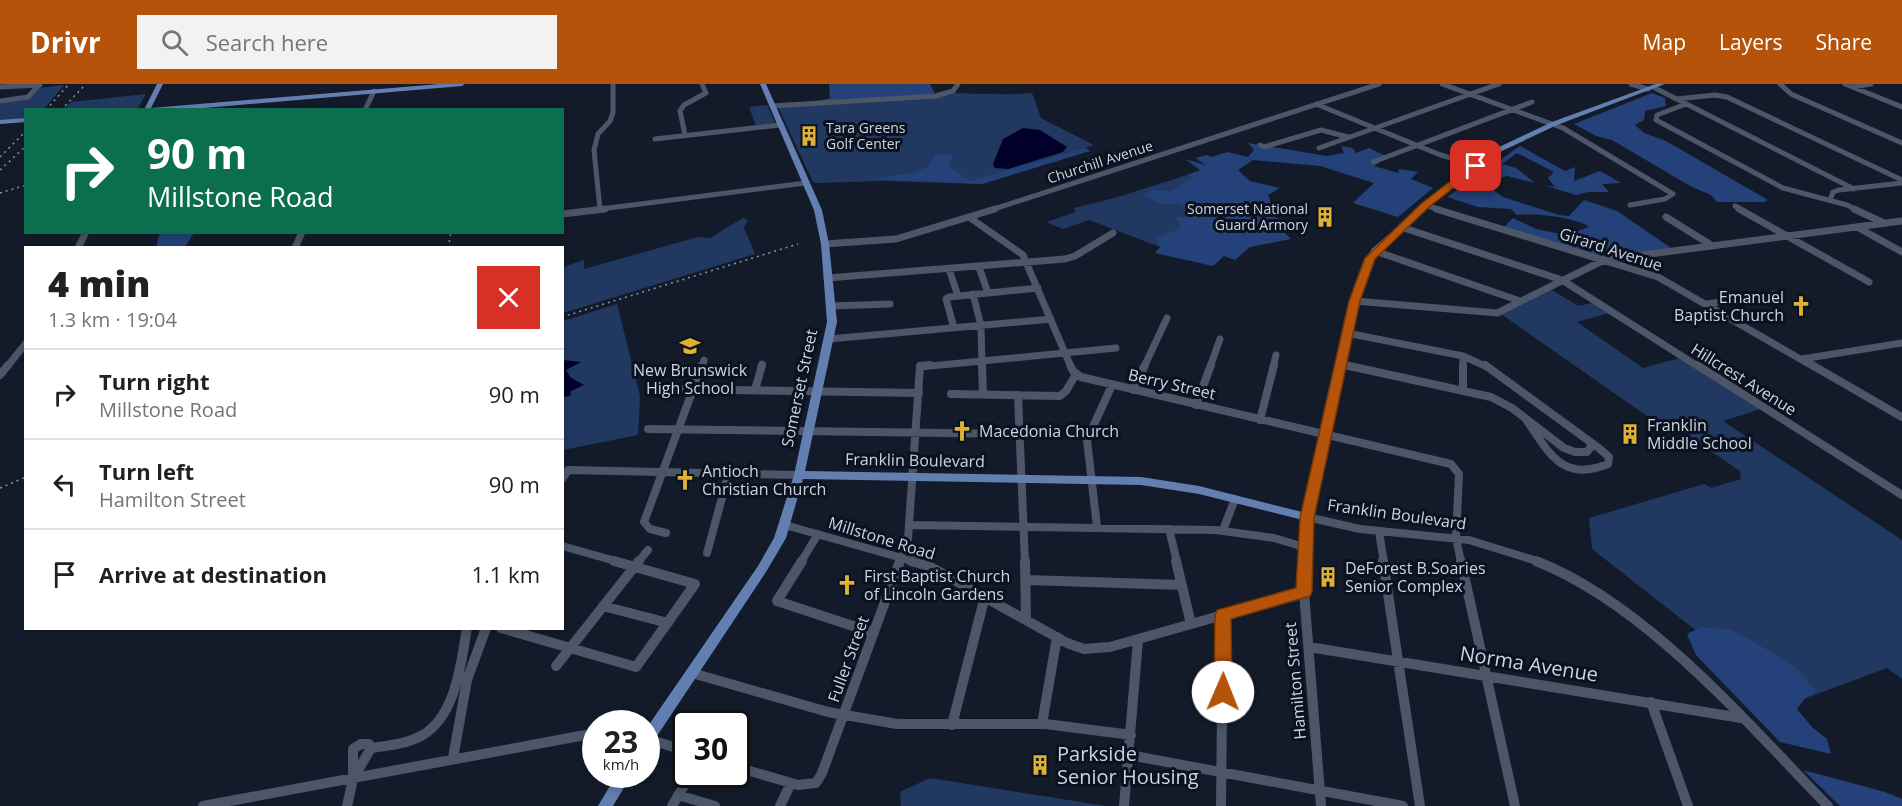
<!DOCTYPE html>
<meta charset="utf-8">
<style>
:root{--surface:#fff;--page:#f2f2f2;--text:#202124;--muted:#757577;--line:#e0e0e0;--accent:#b45309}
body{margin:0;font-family:"Open Sans",sans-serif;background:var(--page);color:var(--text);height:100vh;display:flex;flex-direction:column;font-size:22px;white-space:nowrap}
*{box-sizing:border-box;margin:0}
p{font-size:20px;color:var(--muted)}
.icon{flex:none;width:33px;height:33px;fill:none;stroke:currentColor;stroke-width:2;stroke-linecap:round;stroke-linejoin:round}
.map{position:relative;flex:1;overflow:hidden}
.sheet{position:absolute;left:24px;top:162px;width:540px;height:384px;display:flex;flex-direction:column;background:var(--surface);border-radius:0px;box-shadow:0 3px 9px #0003}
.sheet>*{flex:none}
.guide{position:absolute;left:24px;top:24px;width:540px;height:126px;border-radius:0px;box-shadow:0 3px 9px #0003;background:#0b6e4f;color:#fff;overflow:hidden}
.speed{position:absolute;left:582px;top:626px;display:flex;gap:12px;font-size:30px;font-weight:700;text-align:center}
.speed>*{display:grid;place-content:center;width:78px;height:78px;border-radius:50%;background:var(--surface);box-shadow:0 3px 9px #0003;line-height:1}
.speed small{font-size:15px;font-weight:400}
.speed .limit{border:3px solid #111;border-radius:9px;background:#fff;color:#111}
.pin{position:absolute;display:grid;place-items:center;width:51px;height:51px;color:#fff;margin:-26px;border-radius:12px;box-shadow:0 3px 9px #0006}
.me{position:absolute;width:66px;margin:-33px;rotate:1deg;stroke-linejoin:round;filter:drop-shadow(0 0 4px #0008)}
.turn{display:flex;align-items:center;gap:21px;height:126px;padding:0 24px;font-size:27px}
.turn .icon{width:78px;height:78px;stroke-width:2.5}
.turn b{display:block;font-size:42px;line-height:51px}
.round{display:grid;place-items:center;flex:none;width:63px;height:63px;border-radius:0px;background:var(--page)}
.overview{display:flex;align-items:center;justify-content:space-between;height:102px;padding:0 24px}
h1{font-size:36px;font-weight:800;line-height:45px}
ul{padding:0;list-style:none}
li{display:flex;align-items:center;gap:18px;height:90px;padding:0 24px;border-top:2px solid var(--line)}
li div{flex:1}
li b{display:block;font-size:22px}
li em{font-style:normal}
header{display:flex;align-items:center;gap:36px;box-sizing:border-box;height:84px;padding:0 30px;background:var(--accent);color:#fff}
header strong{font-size:28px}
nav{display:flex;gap:33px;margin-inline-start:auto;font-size:21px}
.search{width:420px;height:54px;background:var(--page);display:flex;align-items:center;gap:15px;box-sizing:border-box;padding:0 21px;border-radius:0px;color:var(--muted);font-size:22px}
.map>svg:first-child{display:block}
.green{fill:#213860}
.forest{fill:#244279}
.water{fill:#00002b}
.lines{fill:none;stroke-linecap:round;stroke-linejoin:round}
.minor-far3{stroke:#4c5668;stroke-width:5}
.minor-far2{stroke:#4c5668;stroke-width:7}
.minor-far1{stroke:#4c5668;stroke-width:8}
.minor{stroke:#4c5668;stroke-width:10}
.major{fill:#637fb2;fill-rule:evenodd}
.rail{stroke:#8e94a1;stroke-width:1.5;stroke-dasharray:2 4;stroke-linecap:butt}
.route{fill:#b45309;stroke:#753606;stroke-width:1.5}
.labels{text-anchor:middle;stroke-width:6;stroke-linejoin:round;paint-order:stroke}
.far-poi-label{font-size:14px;fill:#ced4df;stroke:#0a1220;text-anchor:start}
.far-street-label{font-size:14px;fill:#ced4df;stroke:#0a1220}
.street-label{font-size:16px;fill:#ced4df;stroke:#0a1220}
.poi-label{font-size:16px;fill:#ced4df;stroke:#0a1220;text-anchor:start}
.near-street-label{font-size:20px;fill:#ced4df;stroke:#0a1220}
.near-poi-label{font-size:20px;fill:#ced4df;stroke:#0a1220;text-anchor:start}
</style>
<header>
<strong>Drivr</strong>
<div class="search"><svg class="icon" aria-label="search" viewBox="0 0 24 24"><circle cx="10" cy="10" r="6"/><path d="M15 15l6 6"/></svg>Search here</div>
<nav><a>Map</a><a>Layers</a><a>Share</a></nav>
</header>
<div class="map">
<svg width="1902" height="722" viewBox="0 0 1902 722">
<rect width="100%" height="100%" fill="#131b2a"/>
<!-- green -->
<path class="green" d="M64,1L44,25L26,26L25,34L0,37V18L25,16L38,4Z
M949,9C977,9 1004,12 1032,9L1041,34L1094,61L1086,64L1090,67L982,100L885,97L815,99L813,98L778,23Z
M146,10L138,24L63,25L71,18Z
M767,21L776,40L756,42L749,23Z
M1187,91L1193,94L1170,107L1153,105L1142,112L1161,120H1179L1188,127L1181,145L1160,163L1089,136L1063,145L1046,138L1076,128L1074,124L1118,113Z
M743,134L748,136L744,144L755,170L563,229V183L584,176V185L698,153L710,154Z
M1547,203L1578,222L1597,218L1613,228L1577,238L1643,284L1680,274L1761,325L1723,337L1902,456V595L1887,584L1790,620L1592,465L1589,434L1704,400L1711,404L1741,395L1740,387L1669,339L1647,332L1498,228Z
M617,220L640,312L638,351L563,366V237Z
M930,694L1106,722H901L900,708Z"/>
<!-- forest -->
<path class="forest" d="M829,0H930L935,10L815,18L830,14Z
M1652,9L1665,14L1666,22L1645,27L1644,36L1635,41L1644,49L1666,57L1768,116L1764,118H1717L1711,111L1690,102L1612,56L1596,52L1574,40Z
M1248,59L1327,72L1344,69L1341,62L1353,64L1356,69L1369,64L1388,73L1374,82L1398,89L1399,85L1418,88L1411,95L1433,104L1398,133L1353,119L1374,99L1320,82L1253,76L1238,86L1250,97L1280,104L1268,111L1272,122L1288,119L1294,122L1265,130L1298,141L1284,148L1291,155L1250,163L1235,176L1224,172L1213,182L1155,169L1160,163L1156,154L1180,145L1177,133H1184L1188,127L1179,120H1161L1142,112L1153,105L1170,107L1192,94L1187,91L1200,86L1185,75L1206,81L1195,74L1207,71L1212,73L1227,68L1248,73L1254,66Z
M1520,62L1565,87L1575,83L1574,97L1600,87L1621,99L1602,100L1609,108H1588L1576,111L1543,101L1555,103L1548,94L1554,88L1517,69L1502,80L1516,84L1535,99L1507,92L1483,98L1503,113L1559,131L1569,132L1584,116L1617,127L1674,166L1604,176L1503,144L1513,134L1536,145L1566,151L1589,143C1578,134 1532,128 1517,131L1511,125L1478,123L1447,113Z
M1085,64L1090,67L982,100L872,95L911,89L928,83L936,70L953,71L949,82L970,97Z
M160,148H194V149L185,163H156Z
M1701,543L1730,546L1753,557L1795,583L1817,607L1805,614L1797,625L1812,643L1827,655L1831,670L1780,658L1696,571L1687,550Z
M1803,686L1885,708L1902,715V722H1840Z"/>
<!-- water -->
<path class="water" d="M1023,44L1040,46L1067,63L1063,68L1008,85L995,84L993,80L1003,55Z
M563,276L581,278L566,286L570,293L584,301L571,307L570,312L563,313Z"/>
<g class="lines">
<!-- minor-far3 -->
<path class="minor-far3" d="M1442,0L1563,44L1673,110L1665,115L1630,121
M1631,0L1648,5
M1780,0L1791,10L1902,59
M1845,0L1902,23
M0,3L40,1
M1653,3L1854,105
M1853,3L1871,0
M1676,15L1715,11L1727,13L1902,96
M0,17L28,13L40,0
M1316,20L1438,70L1476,82
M1686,20L1657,31L1656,36L1783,104L1847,121L1857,126
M772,22L936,12L953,7L958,0
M365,26L374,7
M685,51L680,27L684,21L706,9L702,0
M655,55L780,41
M1260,61L1264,63L1321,46L1348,53
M1319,64L1499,0
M1373,78L1532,18
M1830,116L1833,108L1839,106L1902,99
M1425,121L1441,126
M1735,122L1742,126
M600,125L594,66L598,50L610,37L613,29V0
M593,126L806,99
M991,126L1379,0"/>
<!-- minor-far2 -->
<path class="minor-far2" d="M1436,125L1658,193L1814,283
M1739,125L1869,198
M1854,125L1884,139
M562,130L605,125
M969,133L1023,171L1071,283
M1666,133L1711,161
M1401,143L1562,196L1699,283
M1857,143L1902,168
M825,160L896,155L995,125
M78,164L86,148
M295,164L302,148
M1375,167L1520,217
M979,183L988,209
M949,185L958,212
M827,194L1065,175L1075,172L1113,149
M973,210L981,242L982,283
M1355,217L1497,229L1604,176L1902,137
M1707,220L1775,210
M832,222L890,220
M954,244L946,215L949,213L1038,204
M1347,249L1463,272L1487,283
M829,255L1051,235
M1463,272V283
M1802,275L1902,259
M1340,280L1352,283
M7,283L26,259
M702,283L704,276
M761,283L762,280
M920,283L1116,264
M1144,283L1167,234
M1210,283L1220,255
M1273,283L1276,271"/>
<!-- minor-far1 -->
<path class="minor-far1" d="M982,281L983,310
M1070,281L1073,287L1081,293L1451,380L1459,390L1456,454L1461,478
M1345,281L1491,313L1512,324L1564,364L1575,368H1587L1593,360
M1463,281V306
M1485,281L1600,365L1609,373L1608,380C1561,399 1549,368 1525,334
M1697,281L1902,411
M1812,281L1902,333
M0,291L8,281
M662,305L919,309
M755,306L762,281
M1133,306L1145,281
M951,310L1060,312L1066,307L1076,290
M1018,311L1025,478
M1196,321L1211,281
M1260,336L1274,281
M648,345L1020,350
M562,395L568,386L799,391
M785,441L916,478
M909,441L1216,446L1274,454L1304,463
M1097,443L1087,356L1112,301
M1169,445L1177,478
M1223,446L1235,415
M1379,448L1384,478
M666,449L650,445L644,438L702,281
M562,462L619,478
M707,469L729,388
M638,478L648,466
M801,478L818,450
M899,478L908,455L920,282L930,281
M1305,478L1307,433L1360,445L1469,456L1540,478"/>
<!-- minor -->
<path class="minor" d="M802,477L777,517L874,549
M911,477L929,482L1067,559L1084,565L1110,563L1304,508
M1025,477L1026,535
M1176,477L1191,540
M1305,477L1304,508L1321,722
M1383,477L1420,722
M1461,477L1515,722
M1536,477C1646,520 1746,638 1828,722
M1027,496L1182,501
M603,522L668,539
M501,544L636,583L695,500L614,477
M1309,563L1741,634
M556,582L639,477
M692,589L828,628L897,640H1046L1131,651
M1651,618L1688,722
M1042,640L1057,553
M952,641L985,512
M648,655L686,667
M1129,671L1403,722
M453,674L467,596L486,544
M736,683L798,701L816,699L822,689L900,477
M353,695L371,664
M678,711L715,722
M203,722L596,649
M347,722L353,695V665L361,660H369L371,664C387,662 406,660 421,652C456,633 461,579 467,544
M672,722L691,690
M780,722L791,699
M1124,722L1138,556
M1221,722L1223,531"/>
<!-- major -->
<path class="major" d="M157,0H163L151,24L440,0H465L462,2L181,26H144Z
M760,0H766L822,126L829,160L837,238L805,387L1141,393L1199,402L1302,428L1351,217L1363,180L1372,165L1441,104L1497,64L1552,38L1656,0H1665L1557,41L1502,67L1446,107L1378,168L1371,180L1359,217L1311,436L1307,437L1199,410L1141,401L803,395L786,454L766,488L651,661L646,663V645L758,482L774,454L794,391L827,238L821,160L814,126Z
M26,34V38L0,40V36Z
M617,690H632L613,722H598Z"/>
<!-- rail -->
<path class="rail" d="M46,26L69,0
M61,26L86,0
M0,73L26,47
M0,86L26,62
M0,109L26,101
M448,164L451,148
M562,233L798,160
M0,404L26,393"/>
</g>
<!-- route -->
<path class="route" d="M1473,80L1481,82L1429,123L1375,175L1360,217L1314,434L1312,508L1310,512L1231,535L1232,608L1229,613L1223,615L1217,613L1214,608L1215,531L1217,526L1296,504L1300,434L1349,217L1365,174L1422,119Z"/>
<!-- icons -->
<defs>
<g id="building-bare" transform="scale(1.62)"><path d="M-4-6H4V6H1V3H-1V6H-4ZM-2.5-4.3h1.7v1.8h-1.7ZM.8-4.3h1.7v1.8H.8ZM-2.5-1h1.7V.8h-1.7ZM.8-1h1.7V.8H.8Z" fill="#deb133" stroke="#0a1220" stroke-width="2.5" paint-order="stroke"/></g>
<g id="church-bare" transform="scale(1.62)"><path d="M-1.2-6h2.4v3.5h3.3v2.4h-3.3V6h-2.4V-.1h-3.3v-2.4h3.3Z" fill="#deb133" stroke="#0a1220" stroke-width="2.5" paint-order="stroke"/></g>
<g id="school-bare" transform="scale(1.62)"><path d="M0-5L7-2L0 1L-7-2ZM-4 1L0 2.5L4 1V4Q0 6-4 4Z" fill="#deb133" stroke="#0a1220" stroke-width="2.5" paint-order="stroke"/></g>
</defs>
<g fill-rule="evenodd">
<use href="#building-bare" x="809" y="52"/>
<use href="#building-bare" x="1325" y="133"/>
<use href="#church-bare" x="1801" y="222"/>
<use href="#school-bare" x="690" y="262"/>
<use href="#church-bare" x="962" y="347"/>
<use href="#building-bare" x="1630" y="350"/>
<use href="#church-bare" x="685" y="396"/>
<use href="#building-bare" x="1328" y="493"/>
<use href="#church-bare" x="847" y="501"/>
<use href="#building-bare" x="1040" y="681"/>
</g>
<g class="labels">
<!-- far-poi labels -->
<g class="far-poi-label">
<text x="826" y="49">Tara Greens<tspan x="826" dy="16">Golf Center</tspan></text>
<text x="1308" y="130" text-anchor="end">Somerset National<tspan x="1308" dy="16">Guard Armory</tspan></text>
</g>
<!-- far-street labels -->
<g class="far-street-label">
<text transform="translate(1100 78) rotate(-18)" y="5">Churchill Avenue</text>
</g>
<!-- street labels -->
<g class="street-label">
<text transform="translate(1611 165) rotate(18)" y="6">Girard Avenue</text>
<text transform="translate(1744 295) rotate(32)" y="6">Hillcrest Avenue</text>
<text transform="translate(1172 300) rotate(13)" y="6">Berry Street</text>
<text transform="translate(799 304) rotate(-78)" y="6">Somerset Street</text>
<text transform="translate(915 376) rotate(1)" y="6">Franklin Boulevard</text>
<text transform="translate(1397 430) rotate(8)" y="6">Franklin Boulevard</text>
<text transform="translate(882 454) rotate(17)" y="6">Millstone Road</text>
<text transform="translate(848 575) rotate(-70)" y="6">Fuller Street</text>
<text transform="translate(1295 597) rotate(-95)" y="6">Hamilton Street</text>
</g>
<!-- poi labels -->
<g class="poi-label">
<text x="1784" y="219" text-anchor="end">Emanuel<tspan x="1784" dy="18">Baptist Church</tspan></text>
<text x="690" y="292" text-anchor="middle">New Brunswick<tspan x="690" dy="18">High School</tspan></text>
<text x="1647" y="347">Franklin<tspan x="1647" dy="18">Middle School</tspan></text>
<text x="979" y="353">Macedonia Church</text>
<text x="702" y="393">Antioch<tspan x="702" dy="18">Christian Church</tspan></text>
<text x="1345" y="490">DeForest B.Soaries<tspan x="1345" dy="18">Senior Complex</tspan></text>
<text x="864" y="498">First Baptist Church<tspan x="864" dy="18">of Lincoln Gardens</tspan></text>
</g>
<!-- near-street labels -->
<g class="near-street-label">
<text transform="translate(1529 580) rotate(9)" y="7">Norma Avenue</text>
</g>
<!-- near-poi labels -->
<g class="near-poi-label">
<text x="1057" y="677">Parkside<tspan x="1057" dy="23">Senior Housing</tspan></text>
</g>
</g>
</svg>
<div class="speed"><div>23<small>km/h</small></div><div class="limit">30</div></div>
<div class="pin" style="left:1476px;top:82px;background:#d93025"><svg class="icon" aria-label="arrive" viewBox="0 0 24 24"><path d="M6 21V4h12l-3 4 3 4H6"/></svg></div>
<svg class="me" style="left:1223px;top:608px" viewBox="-20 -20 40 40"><circle r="19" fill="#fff"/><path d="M0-13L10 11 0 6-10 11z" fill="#b45309"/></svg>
<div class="guide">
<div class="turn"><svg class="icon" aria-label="right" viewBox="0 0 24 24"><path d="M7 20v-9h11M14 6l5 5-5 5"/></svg><div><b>90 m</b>Millstone Road</div></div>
</div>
<section class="sheet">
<div class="overview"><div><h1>4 min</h1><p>1.3 km · 19:04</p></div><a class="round" style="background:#d93025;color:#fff"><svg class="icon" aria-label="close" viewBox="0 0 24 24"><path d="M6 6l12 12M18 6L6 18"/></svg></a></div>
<ul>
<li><svg class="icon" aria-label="right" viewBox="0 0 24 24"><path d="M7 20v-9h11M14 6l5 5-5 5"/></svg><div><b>Turn right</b><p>Millstone Road</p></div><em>90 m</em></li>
<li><svg class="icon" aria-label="left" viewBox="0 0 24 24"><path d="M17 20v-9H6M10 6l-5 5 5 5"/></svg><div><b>Turn left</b><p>Hamilton Street</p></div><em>90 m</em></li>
<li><svg class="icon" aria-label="arrive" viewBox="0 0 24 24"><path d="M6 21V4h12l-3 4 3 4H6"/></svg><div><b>Arrive at destination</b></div><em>1.1 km</em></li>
</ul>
</section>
</div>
